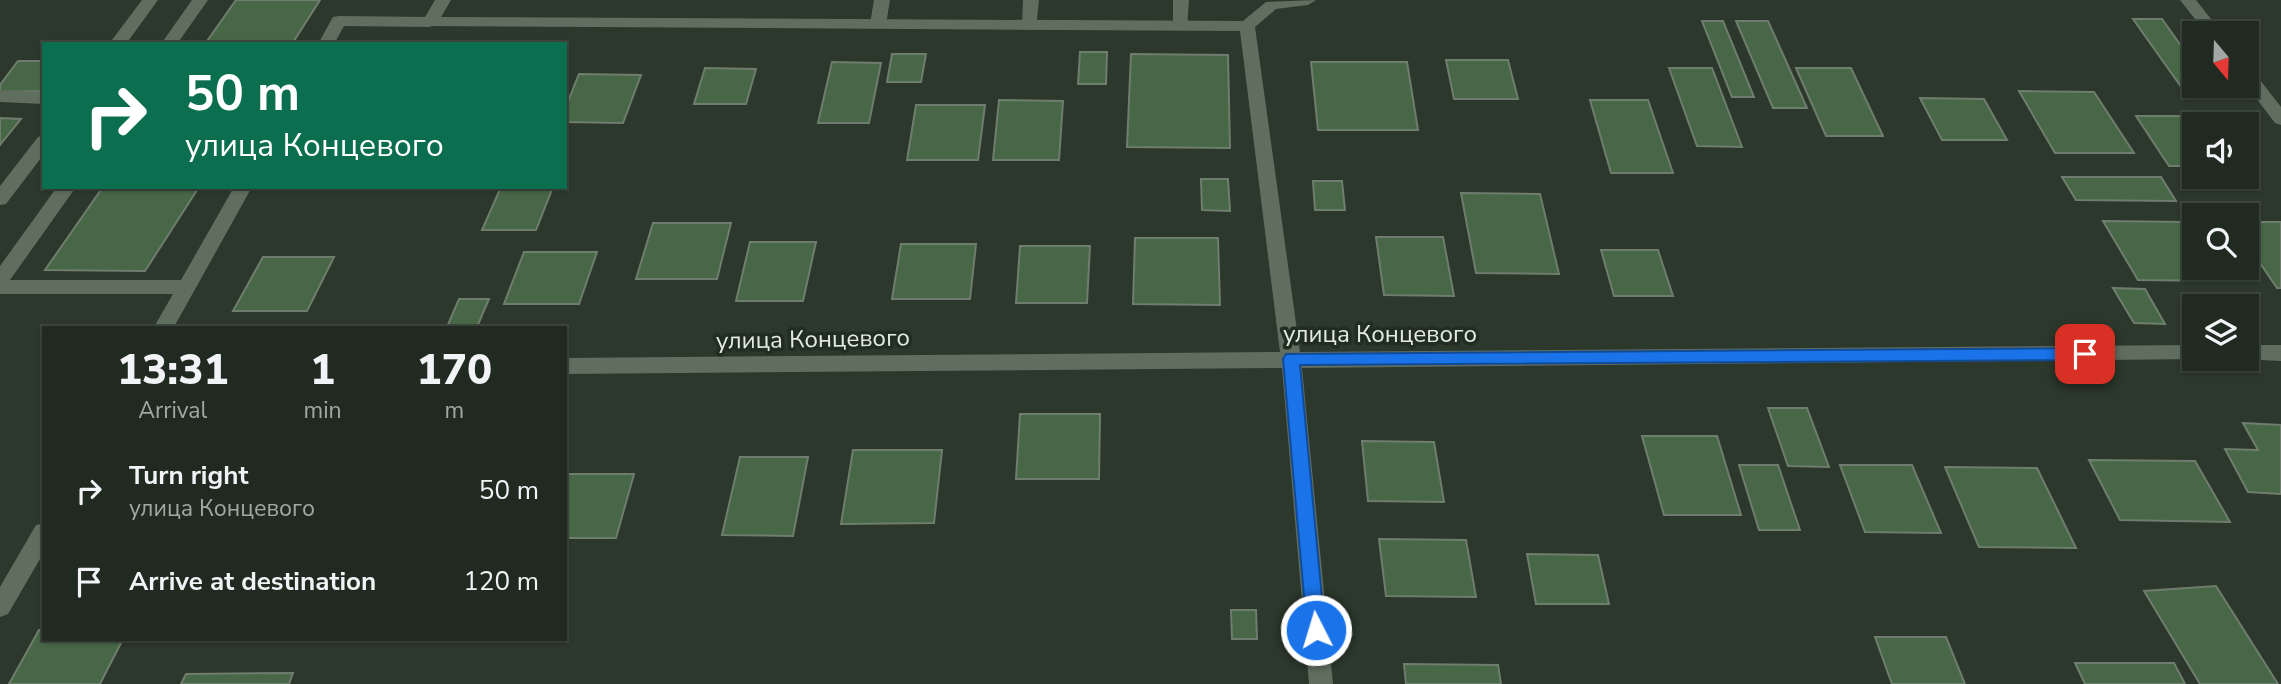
<!DOCTYPE html>
<meta charset="utf-8">
<style>
:root{--surface:#212a20;--page:#293229;--text:#f1f3f6;--muted:#a2a7a5;--line:#3e463e}
body{margin:0;font-family:"Nunito Sans",sans-serif;background:var(--page);color:var(--text);height:100vh;display:flex;flex-direction:column;font-size:26px;white-space:nowrap}
*{box-sizing:border-box;margin:0}
p{font-size:23px;color:var(--muted)}
.icon{flex:none;width:38px;height:38px;fill:none;stroke:currentColor;stroke-width:2;stroke-linecap:round;stroke-linejoin:round}
.map{position:relative;flex:1;overflow:hidden}
.side{position:absolute;left:42px;top:326px;width:525px;height:315px;display:flex;flex-direction:column;background:var(--surface);border-radius:0px;box-shadow:0 2px 5px #0004,0 0 0 2px var(--line)}
.side>*{flex:none}
.guide{position:absolute;left:42px;top:42px;width:525px;height:147px;border-radius:0px;box-shadow:0 2px 5px #0004,0 0 0 2px var(--line);background:#0b6e4f;color:#fff;overflow:hidden}
.needle{width:46px;rotate:161deg}
.tools{position:absolute;left:2182px;top:21px;display:grid;gap:14px}
.tools a{display:grid;place-items:center;width:77px;height:77px;border-radius:0px;background:var(--surface);box-shadow:0 2px 5px #0004,0 0 0 2px var(--line);font-size:35px}
.pin{position:absolute;display:grid;place-items:center;width:60px;height:60px;color:#fff;margin:-30px;border-radius:14px;box-shadow:0 4px 10px #0006}
.me{position:absolute;width:77px;margin:-38px;rotate:355deg;stroke-linejoin:round;filter:drop-shadow(0 0 5px #0008)}
.turn{display:flex;align-items:center;gap:24px;height:147px;padding:0 28px;font-size:32px}
.turn .icon{width:91px;height:91px;stroke-width:2.5}
.turn b{display:block;font-size:49px;line-height:60px}
.eta{display:flex;justify-content:space-evenly;align-items:center;height:119px;text-align:center}
.eta b{font-size:42px;font-weight:800;line-height:49px}
ul{padding:0;list-style:none}
li{display:flex;align-items:center;gap:21px;height:91px;padding:0 28px}
li div{flex:1}
li b{display:block;font-size:26px}
li em{font-style:normal}
.map>svg:first-child{display:block}
.building{fill:#476746;stroke:#6f7d6e;stroke-width:2}
.lines{fill:none;stroke-linecap:round;stroke-linejoin:round}
.service{fill:#606e60;fill-rule:evenodd}
.minor{fill:#606e60;fill-rule:evenodd}
.route{fill:#1a73e8;stroke:#114b97;stroke-width:2}
.labels{text-anchor:middle;stroke-width:7;stroke-linejoin:round;paint-order:stroke}
.street-label{font-size:24px;fill:#e2eae2;stroke:#222d21}
</style>
<div class="map">
<svg width="2281" height="684" viewBox="0 0 2281 684">
<rect width="100%" height="100%" fill="#2c382b"/>
<!-- building -->
<path class="building" d="M236,0H320L292,44H205Z
M2133,19H2162L2194,64V86L2213,88H2182Z
M1702,21H1723L1754,97H1732Z
M1736,21H1768L1807,108H1773Z
M1080,52H1107L1106,84H1078Z
M892,54H926L921,82H887Z
M1131,54L1228,55L1230,148L1127,147Z
M1446,60H1508L1518,99H1454Z
M18,61H44V91L0,92V85Z
M832,62L881,63L869,123H818Z
M1311,62H1407L1418,130H1318Z
M705,68L756,69L746,104H694Z
M1669,68H1712L1742,147L1697,146Z
M1796,68H1851L1883,136H1826Z
M579,74L641,75L623,123L565,122V109Z
M2019,91L2094,92L2134,153H2055Z
M1920,98L1984,99L2007,140H1942Z
M999,100L1063,101L1059,160H993Z
M1590,100H1648L1673,173H1611Z
M916,105H985L978,160H907Z
M2136,116H2204L2210,124H2194V166H2169Z
M0,118L21,119L0,145Z
M2062,177H2161L2176,201L2076,200Z
M1201,179H1228L1230,211L1202,210Z
M1313,181H1342L1345,210H1315Z
M103,187H199L145,271L45,270Z
M501,187H553L536,230H482Z
M1461,193L1540,194L1559,274L1476,273Z
M2103,221L2185,222L2194,237V268H2215L2223,281L2138,280Z
M2247,222H2281V288H2277L2247,244Z
M653,223H731L717,279H636Z
M1376,237H1443L1454,296L1384,295Z
M1135,238H1218L1220,305L1133,304Z
M750,242H816L803,301H736Z
M901,244H976L970,299H892Z
M1020,246H1090L1087,303H1016Z
M1601,250H1658L1673,296H1614Z
M524,252H597L579,304H504Z
M263,257H334L307,311H233Z
M2113,288L2145,289L2165,324L2134,323Z
M459,299H489L477,327H447Z
M1768,408H1807L1829,467L1788,466Z
M1020,414H1100L1099,479H1016Z
M2243,423L2281,425V494L2248,492L2225,449L2258,450Z
M1642,436H1717L1741,515H1664Z
M1362,441L1434,442L1444,502L1368,501Z
M853,450H942L934,523L841,524Z
M740,457H808L793,536L722,535Z
M2089,460L2195,461L2230,522L2120,520Z
M1739,465H1778L1800,530H1759Z
M1840,465H1912L1941,533L1865,532Z
M1945,467L2037,468L2076,548L1979,547Z
M565,474H634L616,538H565Z
M1379,539L1466,540L1476,597L1386,596Z
M1527,554L1598,555L1609,604H1536Z
M2216,586L2278,684H2200L2144,591Z
M1231,610H1256L1257,639H1232Z
M39,630H44V639H123L100,684H9Z
M1875,637H1946L1965,684H1892Z
M2075,663H2174L2185,684H2085Z
M1404,664L1498,665L1501,684H1406Z
M293,673L289,684H181L186,674Z"/>
<g class="lines">
<!-- service -->
<path class="service" d="M142,0H158L126,44H109Z
M192,0H208L177,44H161Z
M874,0H890L886,24L878,29L870,24Z
M1023,0H1039L1036,29L1030,30L1022,25Z
M1173,0H1189L1187,29L1181,30L1173,25Z
M339,16L430,17L438,22L430,27L344,26L334,44H318L333,17Z
M0,90L44,92V104L0,102Z
M44,135V154L6,204L0,205V186L38,137Z
M57,187H76L10,280H181L234,187H252L174,327H154L173,294H0V266Z
M44,523V552L8,614L0,617V587L36,525Z"/>
<!-- minor -->
<path class="minor" d="M435,0H451L441,17L1243,21L1266,2L1316,0L1308,5L1276,9L1255,27L1300,352L2194,345V359H2200L1302,368L1333,684H1309L1282,368L565,374V358L1280,352L1240,31L424,26L422,22Z
M2180,0H2196L2222,33H2206Z
M2247,70L2253,71L2281,107V125L2275,123L2247,86Z
M2247,345H2281V361L2241,359H2247Z"/>
</g>
<!-- route -->
<path class="route" d="M2085,348L2093,354L2085,360L1300,365L1325,630L1322,636L1316,639L1309,636L1307,630L1283,359L1286,354Z"/>
<g class="labels">
<!-- street labels -->
<g class="street-label">
<text x="1380" y="342">улица Концевого</text>
<text transform="translate(813 339) rotate(-1)" y="8">улица Концевого</text>
</g>
</g>
</svg>
<div class="tools">
<a><svg class="needle" viewBox="-14 -14 28 28"><path d="M0-13l5 13h-10z" fill="#e53935"/><path d="M0 13l5-13h-10z" fill="#a2a7a5"/></svg></a>
<a><svg class="icon" aria-label="sound" viewBox="0 0 24 24"><path d="M4 9h4l5-4v14l-5-4H4zM17 9q2 3 0 6"/></svg></a>
<a><svg class="icon" aria-label="search" viewBox="0 0 24 24"><circle cx="10" cy="10" r="6"/><path d="M15 15l6 6"/></svg></a>
<a><svg class="icon" aria-label="layers" viewBox="0 0 24 24"><path d="M12 4l9 5-9 5-9-5zM3 14l9 5 9-5"/></svg></a>
</div>
<div class="pin" style="left:2085px;top:354px;background:#d93025"><svg class="icon" aria-label="arrive" viewBox="0 0 24 24"><path d="M6 21V4h12l-3 4 3 4H6"/></svg></div>
<svg class="me" style="left:1316px;top:630px" viewBox="-20 -20 40 40"><circle r="17" fill="#1a73e8" stroke="#fff" stroke-width="3"/><path d="M0-11L8 9 0 5-8 9z" fill="#fff"/></svg>
<div class="guide">
<div class="turn"><svg class="icon" aria-label="right" viewBox="0 0 24 24"><path d="M7 20v-9h11M14 6l5 5-5 5"/></svg><div><b>50 m</b>улица Концевого</div></div>
</div>
<section class="side">
<div class="eta">
<div><b>13:31</b><p>Arrival</p></div>
<div><b>1</b><p>min</p></div>
<div><b>170</b><p>m</p></div>
</div>
<ul>
<li><svg class="icon" aria-label="right" viewBox="0 0 24 24"><path d="M7 20v-9h11M14 6l5 5-5 5"/></svg><div><b>Turn right</b><p>улица Концевого</p></div><em>50 m</em></li>
<li><svg class="icon" aria-label="arrive" viewBox="0 0 24 24"><path d="M6 21V4h12l-3 4 3 4H6"/></svg><div><b>Arrive at destination</b></div><em>120 m</em></li>
</ul>
</section>
</div>
